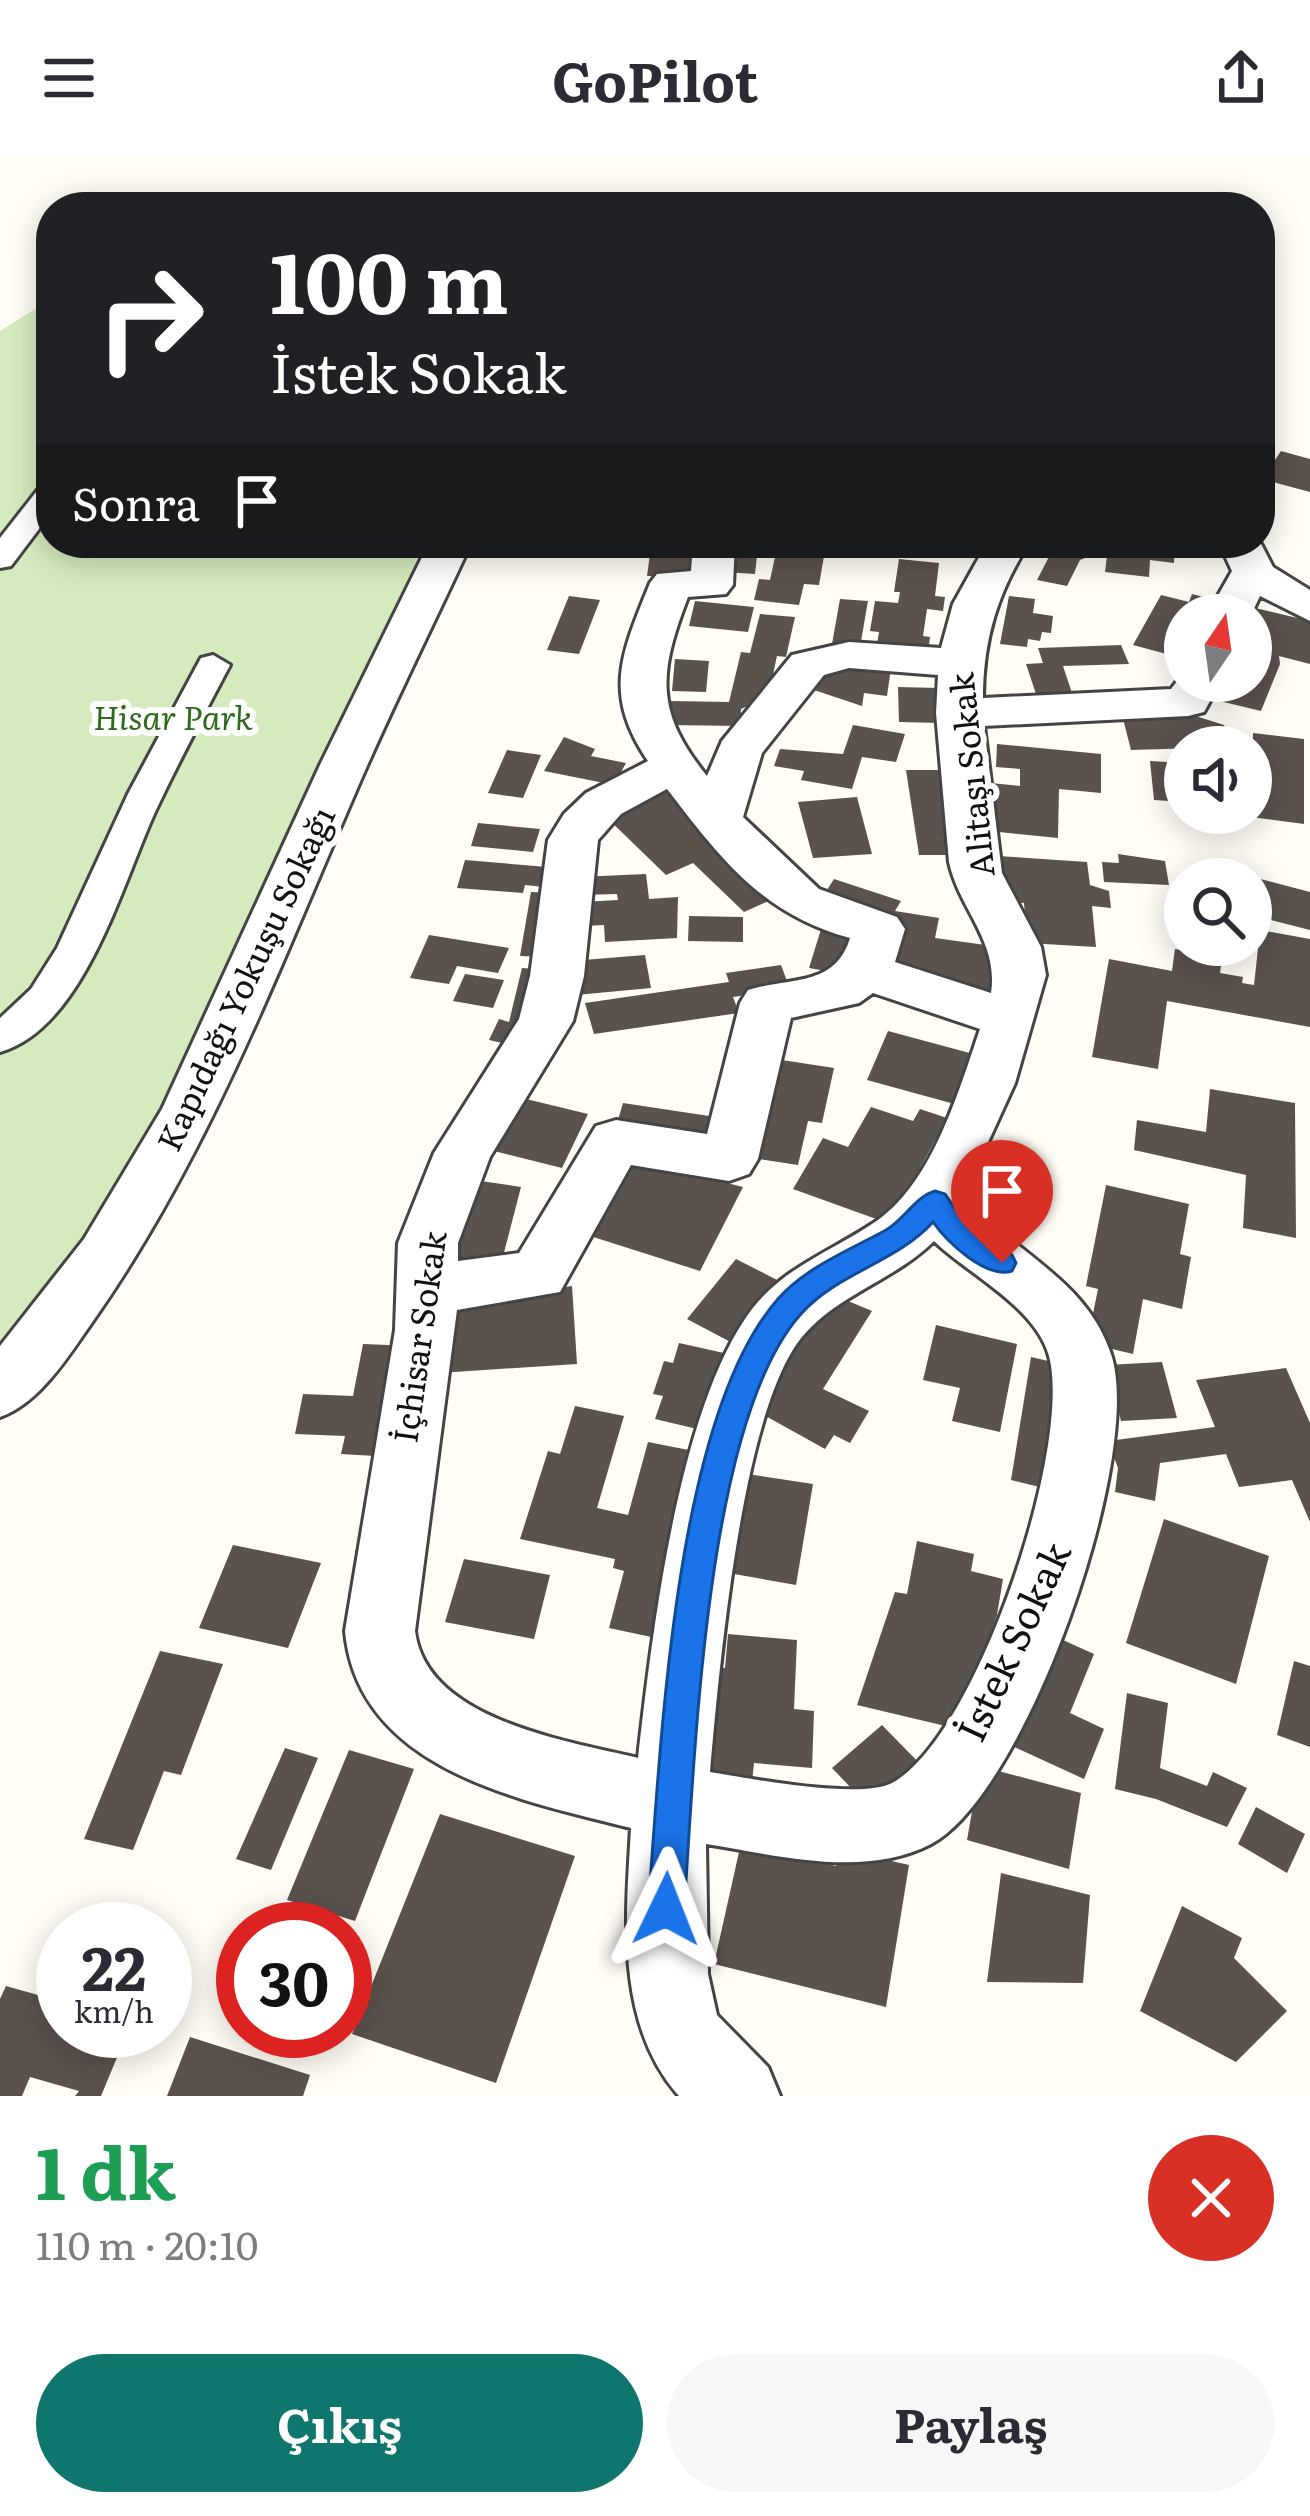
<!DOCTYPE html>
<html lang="tr">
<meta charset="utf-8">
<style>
:root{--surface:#fff;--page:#f7f7f7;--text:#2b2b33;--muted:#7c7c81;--accent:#0f766e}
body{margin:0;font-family:Literata,serif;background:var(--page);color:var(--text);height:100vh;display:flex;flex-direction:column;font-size:45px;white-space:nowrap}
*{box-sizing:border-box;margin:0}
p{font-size:39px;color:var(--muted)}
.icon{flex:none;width:66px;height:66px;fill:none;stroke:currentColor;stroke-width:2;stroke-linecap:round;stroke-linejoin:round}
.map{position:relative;height:1940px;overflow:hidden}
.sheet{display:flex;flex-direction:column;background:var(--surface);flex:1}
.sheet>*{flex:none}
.top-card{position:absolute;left:36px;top:36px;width:1239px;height:366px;border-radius:48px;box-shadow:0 6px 30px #0003;background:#202124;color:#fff;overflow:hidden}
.needle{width:78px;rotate:13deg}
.fabs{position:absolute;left:1164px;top:438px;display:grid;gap:24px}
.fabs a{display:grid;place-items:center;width:108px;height:108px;border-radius:50%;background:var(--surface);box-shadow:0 6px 30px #0003;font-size:60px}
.speed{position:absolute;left:36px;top:1746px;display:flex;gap:24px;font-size:60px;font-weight:700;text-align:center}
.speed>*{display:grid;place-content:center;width:156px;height:156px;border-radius:50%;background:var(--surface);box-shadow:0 6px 30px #0003;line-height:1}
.speed small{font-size:30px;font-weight:400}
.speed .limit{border:18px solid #d22;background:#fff;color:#111}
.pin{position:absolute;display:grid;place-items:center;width:102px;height:102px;color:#fff;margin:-123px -51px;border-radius:50% 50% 50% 0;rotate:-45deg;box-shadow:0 0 12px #0007}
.pin .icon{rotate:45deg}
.me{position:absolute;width:132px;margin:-66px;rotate:2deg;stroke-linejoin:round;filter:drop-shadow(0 0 9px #0008)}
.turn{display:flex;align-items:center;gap:42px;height:252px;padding:0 36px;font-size:54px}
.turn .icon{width:156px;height:156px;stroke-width:2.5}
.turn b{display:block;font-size:84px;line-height:102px}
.then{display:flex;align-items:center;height:114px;padding:0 36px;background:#0003;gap:24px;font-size:45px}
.round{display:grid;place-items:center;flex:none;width:126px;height:126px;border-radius:63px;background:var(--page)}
.headline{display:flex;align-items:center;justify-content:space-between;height:204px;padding:0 36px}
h1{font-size:72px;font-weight:700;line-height:90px;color:#1e9e55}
.primary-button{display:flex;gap:24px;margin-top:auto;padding:24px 36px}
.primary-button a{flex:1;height:138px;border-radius:72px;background:var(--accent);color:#fff;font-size:48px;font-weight:700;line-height:138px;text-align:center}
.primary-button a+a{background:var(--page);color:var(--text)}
header{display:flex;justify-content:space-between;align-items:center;height:156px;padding:0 36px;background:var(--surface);font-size:54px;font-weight:700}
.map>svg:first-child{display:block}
.green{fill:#d5ebbd}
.building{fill:#5a524d}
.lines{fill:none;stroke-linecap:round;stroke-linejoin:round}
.pedestrian-casing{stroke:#444;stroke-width:6}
.minor-casing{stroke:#444;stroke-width:6}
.pedestrian{fill:#fff;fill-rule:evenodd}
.minor{fill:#fff;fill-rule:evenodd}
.route{fill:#1a73e8;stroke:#114b97;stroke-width:3}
.labels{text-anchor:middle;stroke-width:12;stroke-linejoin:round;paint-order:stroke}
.park-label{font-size:33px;font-style:italic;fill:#2f6b1f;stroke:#fff}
.street-label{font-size:33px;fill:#111;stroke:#fff}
.near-street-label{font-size:39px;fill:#111;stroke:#fff}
</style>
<header><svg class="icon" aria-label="menu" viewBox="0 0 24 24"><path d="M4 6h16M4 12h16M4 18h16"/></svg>GoPilot<svg class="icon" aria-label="share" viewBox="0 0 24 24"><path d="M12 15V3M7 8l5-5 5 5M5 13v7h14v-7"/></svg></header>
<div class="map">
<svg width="1310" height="1940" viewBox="0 0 1310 1940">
<rect width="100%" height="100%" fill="#fffdf5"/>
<!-- green -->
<path class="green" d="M51,143V387H450L271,778L0,1234V175Z"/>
<!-- building -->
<path class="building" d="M1281,295L1310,303V336L1262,323Z
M659,387H705L701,422L647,420L651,391L659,392Z
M1056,387H1175L1174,407L1150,404L1149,421L1105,416L1107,399L1095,398L1080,404L1067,430L1037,424Z
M728,389L758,391L755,418L724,416Z
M776,396L824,400L819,429L804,428L799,449L754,444L759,423L770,424Z
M899,403L939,407L935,440L945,441L943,455L927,453L923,480L930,481L928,497L876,494L879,476L870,475L875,445L898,447L900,436H894Z
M1192,438L1224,446L1217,459H1185V503L1133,489L1161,439L1189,446Z
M569,440L600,444L579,498L547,494Z
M1009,440L1035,443L1033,457L1053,460L1051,477L1042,476L1040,485L1028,483L1027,491L1000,488Z
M840,443L868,445L860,491L832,488Z
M695,445L754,451L748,476L689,470Z
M1247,450L1310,465V508L1279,500L1280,508L1261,555L1207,542L1214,525H1251V459H1243Z
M760,458L795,461L786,501L777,500L768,541L741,553L740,570L670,569L671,545L729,546L741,496L750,497Z
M1121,489L1129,508L1063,510L1074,543L1038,544L1026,508L1043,507L1038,492Z
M675,503L709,505L706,536L672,535Z
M829,511L891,512L887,540L864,537L862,550L811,533Z
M898,531L940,532L941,567L899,566Z
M1121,555H1180L1224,569L1232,591L1131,594Z
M853,569L905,578L896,606L862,601L852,633L801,624L804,615L774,610L780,593L843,598Z
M1253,577L1304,583V668L1251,661Z
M564,581L595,593L591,600L626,607L614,629L544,615Z
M997,588L1101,598V637L1059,633L1058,682L989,675L991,627L1020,630V613L996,611Z
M507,594L541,599L523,642L488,637Z
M1150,605L1185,607V646L1154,644Z
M906,614H945L963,699H919Z
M663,633L696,664L691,666L773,743L744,756L693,707L666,719L603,658Z
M857,641L872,698L813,702L798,646Z
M478,667L540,673L533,696L471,690Z
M1118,698L1165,705L1169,729L1104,726L1102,706L1119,707Z
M998,700L1087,706L1090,729L1109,735L1111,752L1092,750L1096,791L1027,787L1024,747L1012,746L999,723Z
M465,704L559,712L554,732L525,729L523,737L457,732Z
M1210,710L1310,736V774L1251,759V723H1205Z
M646,718L649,743L678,741L677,782L605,786L604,769L583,770L582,746L618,744L617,738L581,739L579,721Z
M834,723L901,745L895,755L939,762L935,782L1000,791L993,845L879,808L820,745Z
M531,736L556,737L546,801L520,800Z
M689,760L743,761V786L688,785Z
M822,770L866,778L854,820L809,812Z
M1260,774L1310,783V871L1167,845L1158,913L1092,901L1109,803L1172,815L1175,793L1222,801L1220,817L1243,821L1242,827L1254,829Z
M429,779L509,792L498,817L457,810L449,828L410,822Z
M645,799L651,832L576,839L571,805Z
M781,809L790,833L733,841L739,857L594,878L585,847L729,826L726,817Z
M522,812L551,814L520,891L489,884L499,863L509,866Z
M465,818L504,824L493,852L453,845Z
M888,875L977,899L958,949L867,924Z
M769,902L834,912L822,967L808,965L798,1009L745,1001Z
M1210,933L1295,947L1296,1082L1243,1072L1246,1019L1134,994L1137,964L1206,976Z
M518,941L588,958L562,1012L490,994Z
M623,947L729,963L722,991L615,974Z
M871,951L913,965L920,953L947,962L890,1068L793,1033L823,982L848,991Z
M627,1002L743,1031L700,1115L584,1078Z
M467,1023L521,1031L499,1116L448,1108Z
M1106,1029L1189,1048L1180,1098L1191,1101L1182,1153L1143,1143L1133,1198L1087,1187L1098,1133L1086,1130Z
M736,1103L787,1129L738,1190L687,1163Z
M572,1130L577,1208L439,1217V1187L454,1186V1147Z
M829,1137L872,1155L823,1233L869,1255L850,1287L834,1279L825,1293L753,1253Z
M936,1169L1017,1188L1000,1276L952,1265L960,1232L923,1224Z
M679,1187L733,1199L710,1276L655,1263L663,1240L653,1238L664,1205L673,1207Z
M363,1188L411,1190L392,1301L341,1298L345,1280L295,1278L303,1238L353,1240Z
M1031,1201L1074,1211L1056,1335L1011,1324Z
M1162,1206L1177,1262L1121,1265L1107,1209Z
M1286,1212L1310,1267V1366L1292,1324L1239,1331L1226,1298L1160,1307L1155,1345L1115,1336L1118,1312L1108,1285L1215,1271L1196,1224Z
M575,1250L624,1260L597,1352L628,1359L648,1286L704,1297L656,1482L609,1472L624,1415L613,1412L615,1403L520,1383L548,1295L560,1298Z
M741,1317L813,1328L796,1429L723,1416Z
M1164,1363L1269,1400L1236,1528L1126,1487Z
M917,1385L974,1398L971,1415L1003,1423L997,1459L958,1573L857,1549L895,1436L907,1438Z
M233,1389L321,1407L288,1492L199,1472Z
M464,1403L550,1419L534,1483L445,1466Z
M1043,1475L1094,1498L1070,1557L1104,1573L1084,1623L997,1583Z
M728,1478L797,1484L794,1553L814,1555L812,1612L754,1607L751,1636L695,1630L706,1510L725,1512Z
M160,1495L223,1508L181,1619L164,1615L133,1694L84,1683Z
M1294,1505L1310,1510V1591L1277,1579Z
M1127,1537L1168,1547L1160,1612L1207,1630L1213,1616L1247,1632L1227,1671L1156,1643L1115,1633Z
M882,1569L925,1613L874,1656L832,1612Z
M285,1592L318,1602L271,1714L236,1703Z
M349,1594L414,1613L355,1765L287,1744Z
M980,1610L1081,1637L1069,1713L967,1684Z
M1256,1651L1305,1678L1287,1717L1238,1688Z
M440,1658L575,1700L496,1927L352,1878Z
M741,1687L836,1710L840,1693L909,1709L886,1851L714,1808Z
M1001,1717L1090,1739L1083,1827L987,1826Z
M1182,1750L1242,1782L1234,1802L1287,1855L1236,1906L1140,1855Z
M6,1830L63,1846V1875H128L101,1940H75L79,1935L30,1921L22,1940H0V1843Z
M190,1881L310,1919L303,1940H167Z"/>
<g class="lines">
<!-- pedestrian casing -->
<g class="pedestrian-casing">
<path id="pedestrian" d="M51,328V357L11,410L0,412V382L40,331Z
M213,499L230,509C204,558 178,607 155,656C122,728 84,872 0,896V862L31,833L57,792L128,638L201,502Z"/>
</g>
<!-- minor casing -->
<g class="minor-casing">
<path id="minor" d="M1260,386L1273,411L1310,434V465L1260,440L1251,459H1207L1232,415L1219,387Z
M429,387H471C433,470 392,551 356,635C277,817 208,1001 93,1165C69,1199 40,1247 0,1261V1190L84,1083L162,953L320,609Z
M693,387H735L733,429L726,438L688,441C659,516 654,555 707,620L722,585L792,499L849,486L941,492L953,448L987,387H1029C998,436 983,483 983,542L1171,533L1185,515V525H1221L1204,556L1188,560L984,570L1002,717L1041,791L1046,819L1015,927L964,1039C1012,1097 1085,1121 1111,1198C1145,1299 1026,1638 931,1688C864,1723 776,1699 706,1688L708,1818L717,1859L768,1911L780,1940H679C615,1868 626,1761 631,1672C521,1644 358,1614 345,1475L395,1174L398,1087L434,997L519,863L530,820L548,684L564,658L586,637L648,605C602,537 622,497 650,427L657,418L691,415ZM849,512L938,519L936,557L949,706C959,753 999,785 991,837L895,806L905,773L897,761L819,733L743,661L762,597L824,519ZM667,633C721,703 762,758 850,782C835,831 791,821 748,834L740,847L707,978L616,964L596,970L519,1097L458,1105V1087L490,1001L573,865L584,820L598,684L621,658ZM873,837L980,873C959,934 933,1025 878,1064C835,1094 785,1110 752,1153C678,1251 652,1479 638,1602C567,1585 426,1564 415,1475L457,1154L560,1136L631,1009L729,1025L749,1018L758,1003L791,862L859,847ZM934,1085C968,1118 1036,1151 1049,1200C1073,1291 976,1582 892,1627C859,1644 748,1622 710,1616C719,1516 741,1255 802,1181C838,1138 895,1124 934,1085Z"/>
</g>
<!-- pedestrian -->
<use href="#pedestrian" class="pedestrian"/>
<!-- minor -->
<use href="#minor" class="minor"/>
</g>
<!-- route -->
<path class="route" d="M935,1035L945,1038L964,1065L1012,1099L1016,1107L1012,1115C986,1123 947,1086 933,1066C896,1107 836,1117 800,1159C704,1268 695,1607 684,1753L679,1766L666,1772L653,1766L648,1753C661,1595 673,1262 778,1143C806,1111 850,1094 886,1074C904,1064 915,1041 935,1035Z"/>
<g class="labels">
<!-- park labels -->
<g class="park-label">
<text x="173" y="574">Hisar Park</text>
</g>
<!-- street labels -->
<g class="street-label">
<text transform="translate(972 619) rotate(-96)" y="12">Alitaşı Sokak</text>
<text transform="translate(246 823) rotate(-65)" y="12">Kapıdağı Yokuşu Sokağı</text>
<text transform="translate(420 1181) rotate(-82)" y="12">İçhisar Sokak</text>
</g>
<!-- near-street labels -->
<g class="near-street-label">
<text transform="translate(1014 1486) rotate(-65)" y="14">İstek Sokak</text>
</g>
</g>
</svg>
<div class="fabs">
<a><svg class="needle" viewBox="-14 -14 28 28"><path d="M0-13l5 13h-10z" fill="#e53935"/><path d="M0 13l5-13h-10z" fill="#7c7c81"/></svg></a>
<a><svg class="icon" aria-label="sound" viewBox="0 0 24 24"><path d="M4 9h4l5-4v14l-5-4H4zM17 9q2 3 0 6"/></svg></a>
<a><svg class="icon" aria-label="search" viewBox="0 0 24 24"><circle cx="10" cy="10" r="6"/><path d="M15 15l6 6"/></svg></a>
</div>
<div class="speed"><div>22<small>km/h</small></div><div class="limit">30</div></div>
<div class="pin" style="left:1002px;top:1107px;background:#d93025"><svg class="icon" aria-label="arrive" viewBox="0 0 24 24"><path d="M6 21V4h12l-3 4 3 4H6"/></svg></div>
<svg class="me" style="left:666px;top:1753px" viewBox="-20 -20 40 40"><path d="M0-17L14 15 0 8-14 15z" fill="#1a73e8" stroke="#fff" stroke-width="4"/></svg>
<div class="top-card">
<div class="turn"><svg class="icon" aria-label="right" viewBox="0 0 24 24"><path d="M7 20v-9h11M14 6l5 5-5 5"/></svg><div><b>100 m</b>İstek Sokak</div></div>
<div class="then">Sonra<svg class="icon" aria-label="arrive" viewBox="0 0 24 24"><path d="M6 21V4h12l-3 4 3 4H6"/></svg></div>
</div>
</div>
<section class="sheet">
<div class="headline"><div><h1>1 dk</h1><p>110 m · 20:10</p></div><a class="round" style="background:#d93025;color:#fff"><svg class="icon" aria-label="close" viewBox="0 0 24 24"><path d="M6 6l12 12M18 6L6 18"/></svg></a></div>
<div class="primary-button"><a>Çıkış</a><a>Paylaş</a></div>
</section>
